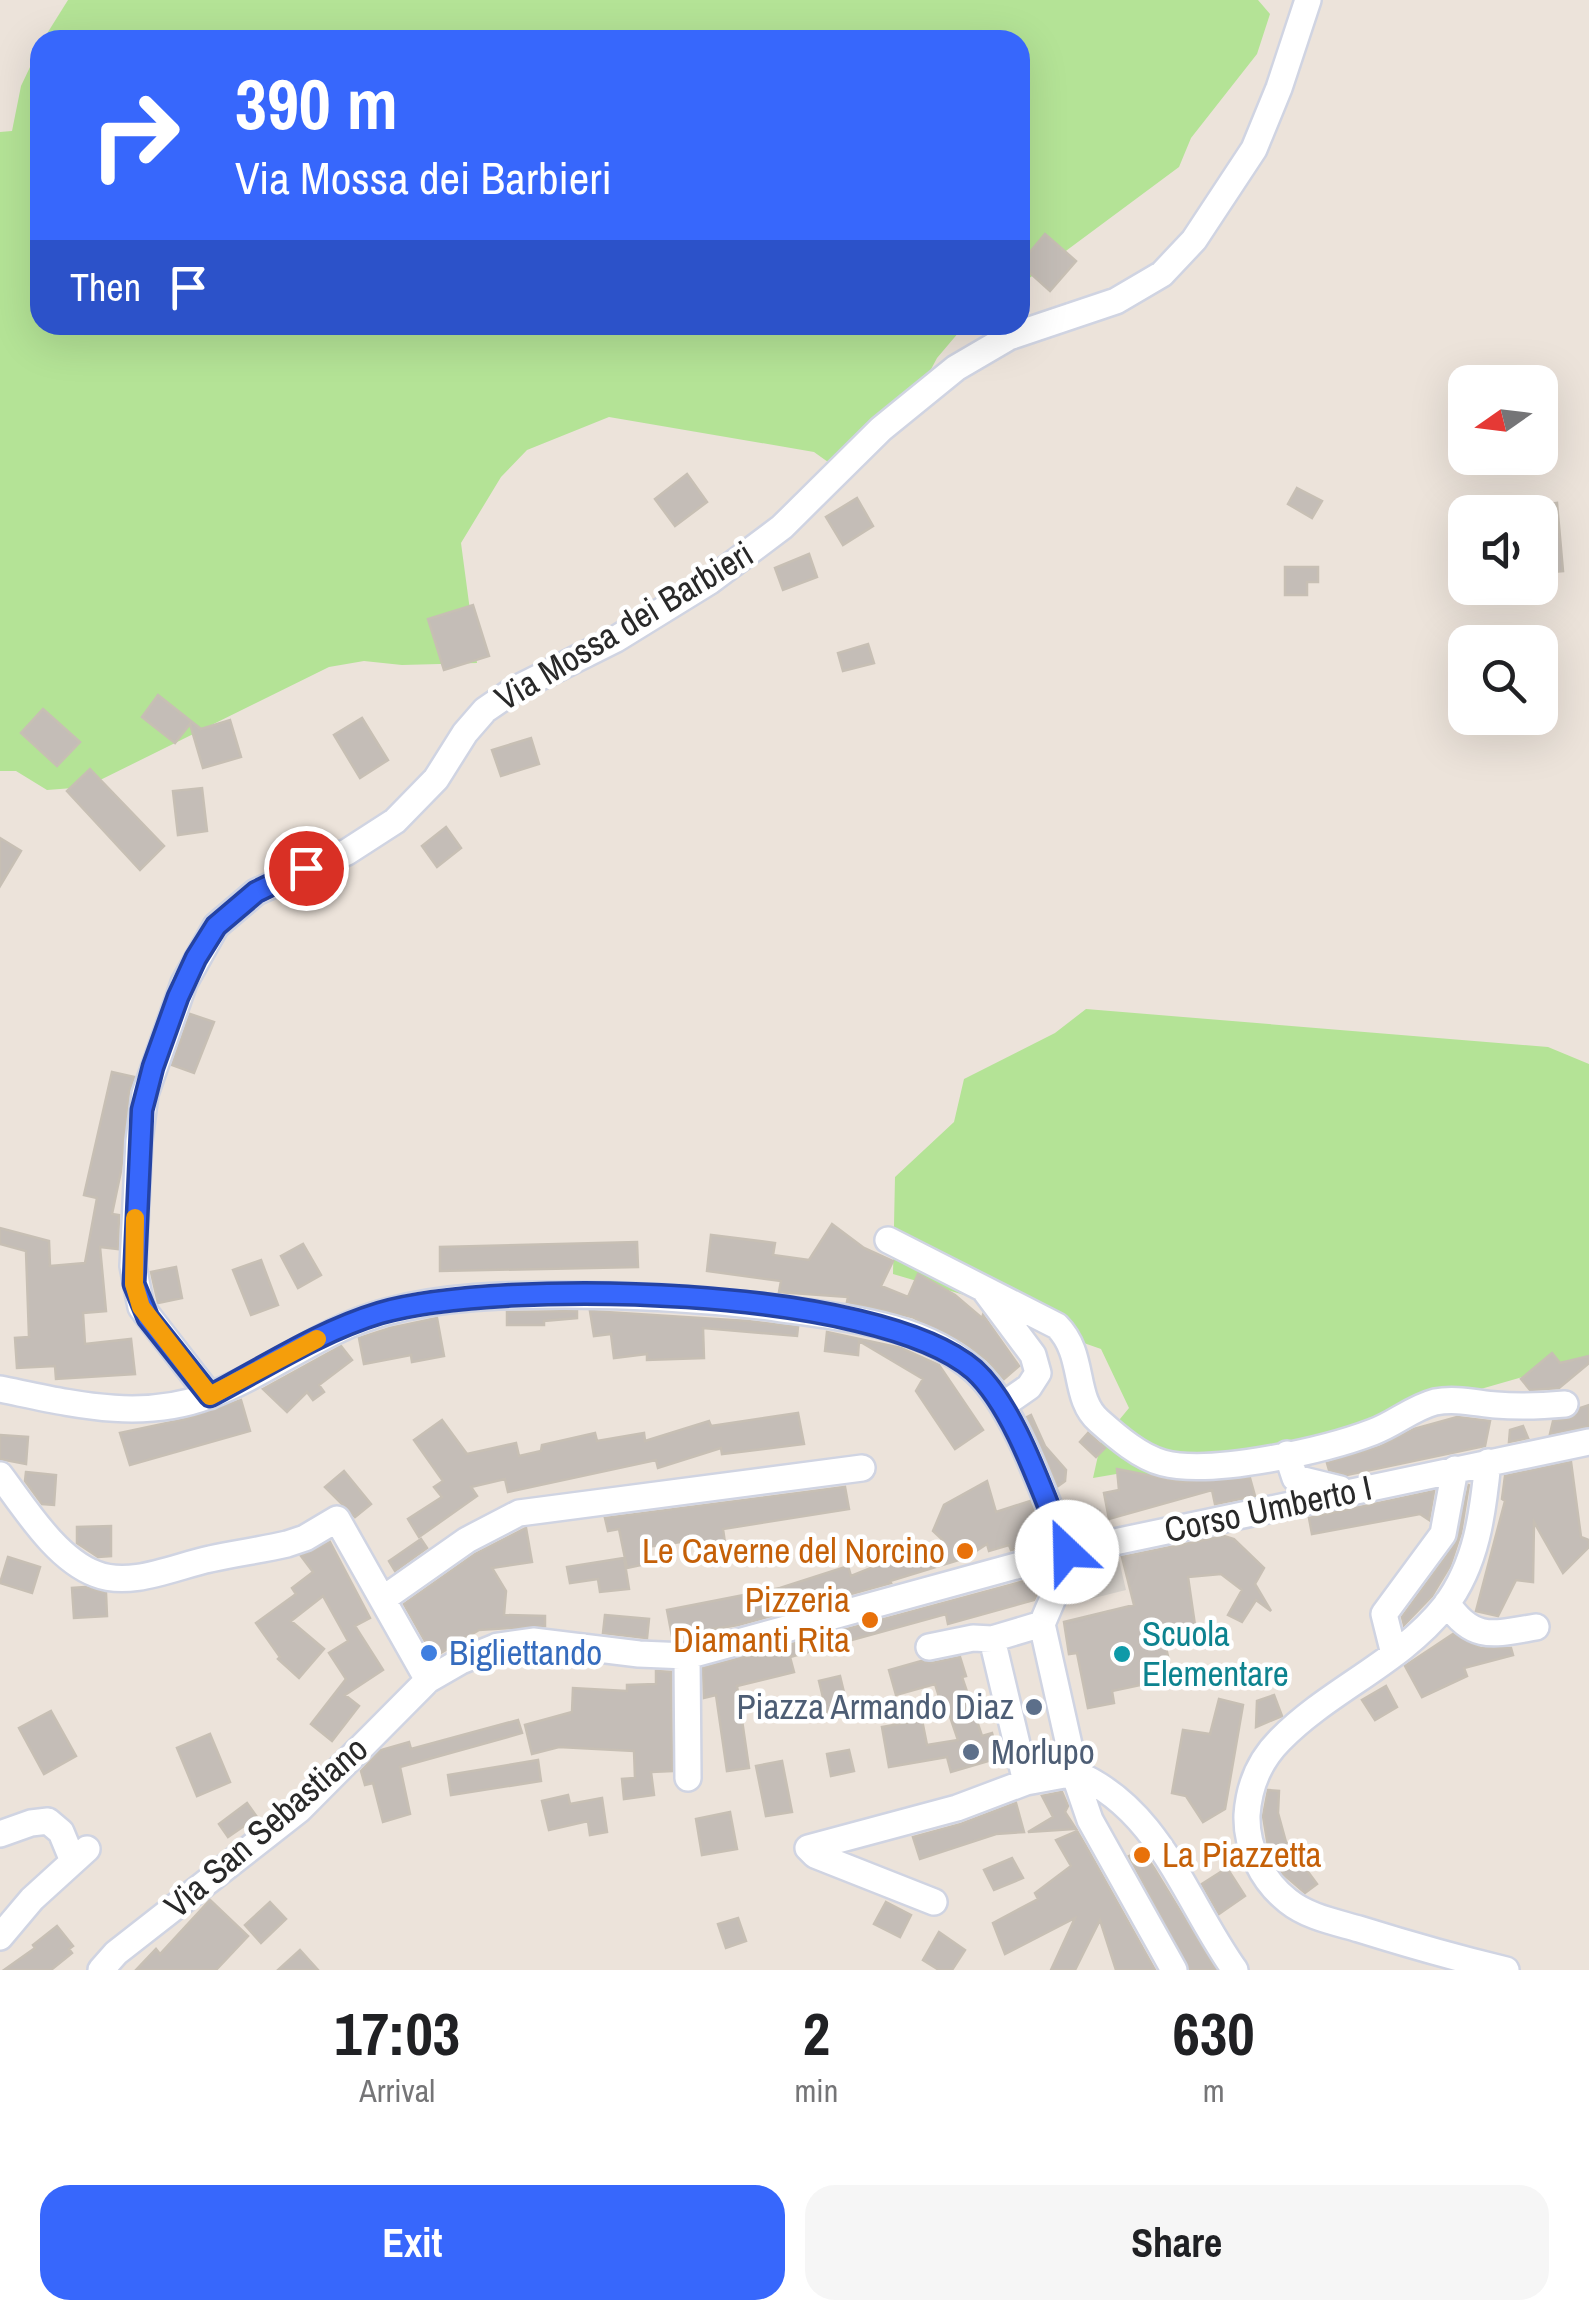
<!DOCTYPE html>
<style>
:root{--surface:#fff;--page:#f6f6f6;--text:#202124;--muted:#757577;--accent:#3767fc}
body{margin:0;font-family:"Archivo Narrow",sans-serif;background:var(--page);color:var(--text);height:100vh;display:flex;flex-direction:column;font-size:38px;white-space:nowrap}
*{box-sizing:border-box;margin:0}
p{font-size:32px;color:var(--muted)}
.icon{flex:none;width:55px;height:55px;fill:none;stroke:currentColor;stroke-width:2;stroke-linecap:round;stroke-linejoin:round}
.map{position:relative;height:1970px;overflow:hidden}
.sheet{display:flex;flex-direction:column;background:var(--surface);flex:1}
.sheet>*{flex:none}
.top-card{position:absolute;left:30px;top:30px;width:1000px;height:305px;border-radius:30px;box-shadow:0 10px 40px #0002;background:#3767fc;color:#fff;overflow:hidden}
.needle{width:65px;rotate:256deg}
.fabs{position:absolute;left:1448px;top:365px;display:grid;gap:20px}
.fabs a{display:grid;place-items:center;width:110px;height:110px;border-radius:20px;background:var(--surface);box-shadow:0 10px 40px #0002;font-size:50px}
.pin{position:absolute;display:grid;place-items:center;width:85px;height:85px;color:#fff;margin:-42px;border:5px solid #fff;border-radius:50%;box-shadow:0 2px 10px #0007}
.me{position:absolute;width:110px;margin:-55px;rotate:336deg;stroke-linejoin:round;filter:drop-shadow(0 0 8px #0008)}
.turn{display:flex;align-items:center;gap:35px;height:210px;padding:0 40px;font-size:45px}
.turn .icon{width:130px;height:130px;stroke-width:2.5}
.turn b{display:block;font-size:70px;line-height:85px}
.then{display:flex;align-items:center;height:95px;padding:0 40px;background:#0003;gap:20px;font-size:38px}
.eta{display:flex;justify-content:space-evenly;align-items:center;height:170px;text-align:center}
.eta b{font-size:60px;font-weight:700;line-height:70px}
.button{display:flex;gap:20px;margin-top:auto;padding:20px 40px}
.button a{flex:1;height:115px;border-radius:30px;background:var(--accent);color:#fff;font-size:40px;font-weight:700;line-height:115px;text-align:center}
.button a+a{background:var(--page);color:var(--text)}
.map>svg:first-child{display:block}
.green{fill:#b4e396}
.plaza{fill:#d8d3cd}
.building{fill:#c4bdb7;stroke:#c7bfb4;stroke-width:2.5}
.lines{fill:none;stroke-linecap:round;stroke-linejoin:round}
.minor-casing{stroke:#d0d4e2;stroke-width:30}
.minor{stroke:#fff;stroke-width:25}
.route-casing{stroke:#2443a4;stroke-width:25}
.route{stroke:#3767fc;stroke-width:18}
.slow{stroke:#f59e0b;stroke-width:18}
.food-dot{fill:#e8710a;stroke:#fff;stroke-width:4}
.shop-dot{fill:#3f7fe0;stroke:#fff;stroke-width:4}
.culture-dot{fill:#0f9aa8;stroke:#fff;stroke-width:4}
.service-dot{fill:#5c6f8a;stroke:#fff;stroke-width:4}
.labels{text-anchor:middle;stroke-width:9;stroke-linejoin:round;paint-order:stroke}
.street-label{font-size:35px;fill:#292929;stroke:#fff}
.food-label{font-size:35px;fill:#c56008;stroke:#fff;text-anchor:end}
.culture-label{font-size:35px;fill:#0d838f;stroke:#fff;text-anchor:start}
.shop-label{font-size:35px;fill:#366cbe;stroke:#fff;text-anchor:start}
.service-label{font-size:35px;fill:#4e5e75;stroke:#fff;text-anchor:end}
</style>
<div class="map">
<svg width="1589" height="1970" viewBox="0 0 1589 1970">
<rect width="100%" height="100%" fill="#ece3da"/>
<!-- green -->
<path class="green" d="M68,0H1258L1270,14L1257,54L1191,138L1179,167L1020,285V40H43Z
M40,46V325H965L937,358L919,392L842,472L814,452L609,417L527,450L501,477L461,543L477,663L402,665L364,661L329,667L86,787L47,790L16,771H0V132L12,131L21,86Z
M1086,1009L1548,1047L1589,1064V1358L1303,1440L1167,1492L1128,1472L1093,1478L1101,1442L1129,1408L1101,1349L1061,1335L1022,1312L893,1274L895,1177L954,1122L964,1079L1055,1033Z"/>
<!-- plaza -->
<path class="plaza" d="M1089,1504L1101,1510L1106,1530L1076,1539L1067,1510Z
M1118,1556L1126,1590L1090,1599L1082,1565Z"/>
<!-- building -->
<path class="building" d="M1045,234L1076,261L1050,291L1020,264Z
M687,474L707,502L675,526L655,499Z
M1297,488L1322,501L1312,518L1288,504Z
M857,498L873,526L843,545L826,517Z
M1557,503L1563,571L1540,573V505Z
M809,554L817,577L783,590L775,568Z
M1285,567H1318V582H1307V595H1285Z
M473,605L489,656L444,670L428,619Z
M868,644L874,663L843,671L838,653Z
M158,695L201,729L230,720L241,757L203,768L190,724L175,743L142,717Z
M43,709L80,742L57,766L21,733Z
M362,718L388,760L360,778L334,735Z
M531,738L539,764L501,776L492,750Z
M90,769L164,846L140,870L67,791Z
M202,788L207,831L178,835L173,791Z
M446,827L461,848L437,867L422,846Z
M0,838L21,851L0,886Z
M190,1014L214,1022L194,1073L172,1065Z
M112,1072L134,1077L129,1092L121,1171L112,1214L119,1215L118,1249L100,1247L106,1311L83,1313L85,1344L131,1339L135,1374L56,1379L55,1366L17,1368L15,1338L29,1337L26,1251L0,1244V1228L49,1241L50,1266L85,1263L97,1198L84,1195Z
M832,1224L864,1248L893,1261L881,1286L908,1297L918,1274L955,1295L982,1318L983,1315L1019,1366L1004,1379L987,1360L963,1342L912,1317L847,1302L848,1297L779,1292L781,1281L707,1271L711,1235L775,1243L773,1255L809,1260Z
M637,1242L638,1267L440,1271V1247Z
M303,1244L321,1275L298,1288L281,1256Z
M261,1260L278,1305L251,1315L233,1270Z
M176,1267L182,1298L158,1303L151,1272Z
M577,1311V1318L544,1321V1325H507V1312Z
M590,1311L748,1321L798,1327L797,1336L703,1328L704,1358L647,1360V1354L614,1358L611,1334L594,1336Z
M437,1318L444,1356L412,1362L411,1355L364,1364L359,1338L390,1328Z
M827,1332L901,1348L939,1365L983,1430L955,1449L916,1391L923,1379L859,1341L858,1355L825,1351Z
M341,1346L352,1360L319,1385L324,1392L313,1400L307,1392L287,1412L263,1389Z
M1552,1353L1560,1363L1589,1356V1363L1559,1388L1530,1390L1521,1379Z
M241,1400L250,1431L130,1465L120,1433L186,1419Z
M1589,1405V1426L1550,1434L1553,1421L1573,1418L1580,1408Z
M798,1413L804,1444L722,1454L721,1448L658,1468L656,1460L508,1492L505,1479L471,1487L477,1496L419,1537L408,1519L442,1497L434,1487L443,1481L414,1440L442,1420L467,1454L516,1443L519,1456L541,1451L542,1445L595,1433L597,1441L644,1433L645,1441L709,1421L711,1426Z
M1031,1415L1045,1446L1066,1470L1065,1481L1058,1486L1027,1417Z
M1457,1417L1490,1421L1485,1446L1347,1475L1329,1470L1327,1463L1379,1447L1414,1429Z
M1523,1426L1528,1438L1509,1442L1510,1430Z
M1088,1433L1105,1448L1096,1457L1080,1442Z
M0,1435L28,1437L26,1464L0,1459Z
M1571,1462L1581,1537L1589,1540V1547L1563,1573L1534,1522L1533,1582L1516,1580L1498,1616L1476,1611L1505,1501L1502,1499L1505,1476Z
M1117,1469L1182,1482L1250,1478L1255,1496L1215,1504L1212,1490L1109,1519L1104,1493L1119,1490Z
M344,1471L371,1504L355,1517L325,1487Z
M26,1472L56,1475L54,1505L42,1504L25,1481Z
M987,1481L996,1512L1030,1501L1045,1541L1011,1550L1009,1545L989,1551L987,1544L965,1558L890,1581L891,1583L738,1625L672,1636L667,1610L780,1588L848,1566L851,1576L901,1556L947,1544L933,1531L944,1505Z
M1469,1484L1461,1533L1450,1566L1432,1596L1404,1625L1402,1617L1456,1543Z
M845,1487L849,1509L723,1529L726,1550L697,1554L694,1540L647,1547L650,1563L627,1568L619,1529L608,1531L605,1518Z
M1434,1491L1429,1520L1420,1514L1312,1534L1309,1518Z
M111,1526V1556L98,1557L77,1543V1527Z
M526,1528L532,1562L492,1568L506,1591L504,1615L545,1616V1626L479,1630L434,1657L404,1604L475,1554Z
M1224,1536L1234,1539L1264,1568L1255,1584L1271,1611L1256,1600L1242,1622L1228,1615L1242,1590L1221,1574L1188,1577L1197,1639H1164L1173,1678L1112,1691L1114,1703L1088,1708L1077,1653L1069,1654L1064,1622L1134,1605L1122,1557Z
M421,1539L427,1548L395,1571L389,1561Z
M330,1542L370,1618L355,1626L383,1670L345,1695L359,1706L332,1741L311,1724L346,1679L329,1653L348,1641L323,1596L291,1621L324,1649L299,1678L278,1659L280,1657L256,1623L296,1594L292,1588L313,1572L301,1556Z
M8,1557L40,1567L32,1593L0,1583Z
M624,1558L629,1589L600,1592L598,1579L570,1583L567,1567Z
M1039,1577L1041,1585L1034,1600L948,1624L946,1614L790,1657L794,1672L737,1686L749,1768L727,1771L716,1695L704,1698L703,1668Z
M85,1587L106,1593L107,1616L74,1618L72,1588Z
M605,1615L649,1619L647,1638L603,1633Z
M1453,1634L1481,1648H1511L1513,1655L1464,1668L1467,1676L1422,1697L1405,1666Z
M960,1657L966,1676L962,1677L982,1736L992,1733L999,1758L951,1772L947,1757L889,1767L882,1727L922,1720L927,1745L958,1740L944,1699L940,1700L935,1684L896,1695L889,1670L921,1661L932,1663Z
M656,1671L671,1672L672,1771L651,1772L654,1795L624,1799L622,1779L635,1778L634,1751L559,1747L532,1754L525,1725L572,1712L573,1688L627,1691V1685L656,1684Z
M840,1676L848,1709L827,1714L819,1681Z
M1386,1686L1397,1707L1375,1720L1362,1700Z
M1274,1695L1282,1716L1256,1727L1257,1701Z
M1219,1699L1243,1705L1225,1809L1203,1822L1186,1796L1172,1793L1183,1730L1210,1734Z
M51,1711L76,1756L44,1774L19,1728Z
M518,1720L522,1733L400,1767L410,1814L383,1822L373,1783L365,1785L361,1771L381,1750L409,1742L411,1749Z
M210,1734L230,1782L197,1796L177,1748Z
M849,1750L854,1771L831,1776L827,1754Z
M538,1760L541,1781L451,1795L448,1775Z
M782,1761L792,1812L766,1816L756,1766Z
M1268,1790L1279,1791L1278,1813L1286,1842L1317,1884L1305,1893L1283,1874L1268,1846L1263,1816Z
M1062,1792L1068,1806L1065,1812L1076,1829L1028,1832L1053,1817L1042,1796Z
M568,1795L570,1804L602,1798L607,1832L590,1835L588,1821L549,1830L542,1801Z
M247,1803L257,1817L228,1837L219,1824Z
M1016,1803L1024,1832L996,1834L920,1859L913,1837L961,1824Z
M730,1812L737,1849L702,1855L696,1819Z
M1077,1831L1088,1850L1155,1970H1116L1100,1920L1075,1970H1051L1075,1918L1005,1954L993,1923L1038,1899L1035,1893L1071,1866L1056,1840Z
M1142,1850L1154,1868L1216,1970H1190L1129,1856Z
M1012,1858L1023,1878L994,1890L984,1870Z
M1227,1868L1245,1896L1219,1914L1202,1884Z
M210,1900L248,1936L216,1970H136L156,1949L160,1954Z
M270,1902L286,1919L261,1943L245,1925Z
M886,1902L911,1915L900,1937L874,1924Z
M738,1918L746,1941L726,1948L718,1924Z
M57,1926L73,1946L69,1949L72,1953L51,1970H4L35,1948L33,1945Z
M939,1932L965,1950L952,1970H939L923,1960Z
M300,1950L318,1970H278Z"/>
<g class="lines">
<!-- minor casing -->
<g class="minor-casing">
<path id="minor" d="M888,1240L1057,1326C1086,1355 1072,1398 1099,1421C1117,1437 1140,1457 1163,1463C1212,1476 1326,1450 1373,1432C1395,1424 1412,1408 1435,1402C1455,1398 1475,1403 1496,1405C1519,1407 1542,1406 1565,1404
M986,1292L1033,1355L1038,1373L1029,1387L1003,1405
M0,1389C69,1403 139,1422 208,1396C270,1373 321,1329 386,1312C445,1296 504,1295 565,1295C637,1295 706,1299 776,1308C845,1318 921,1323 975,1371C1016,1408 1045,1499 1067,1552
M210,1396L141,1307L133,1266L139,1141L145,1094L184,983L216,926L256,892L347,852L395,821L436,779L465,733L485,710L514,690L616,639L710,581L782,527L881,429L956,368L1009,337L1116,301L1162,274L1194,240L1254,149L1279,88L1308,0
M1287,1454L1295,1478L1340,1489
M1488,1462C1483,1512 1477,1564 1445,1606C1400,1663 1330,1689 1280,1740C1259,1761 1249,1785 1247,1815C1246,1847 1262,1881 1288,1901C1308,1917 1335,1922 1359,1929C1407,1944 1456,1958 1506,1970
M0,1475C25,1508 56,1559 96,1574C131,1588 176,1566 210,1559C236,1553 262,1550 287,1544L305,1538L337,1519L428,1680
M1067,1552L1062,1577L1042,1624L1078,1785L1090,1820L1174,1970
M383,1599L467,1540L519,1513L862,1468
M1447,1603C1473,1642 1494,1634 1536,1627
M992,1639L1026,1782
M929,1647L973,1638L992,1639L1042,1624
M1394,1654L1384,1614L1443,1534L1455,1469
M687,1656L688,1778
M1075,1773C1160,1809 1185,1900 1235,1970
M0,1834L31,1823L48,1821L61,1832L73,1861
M934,1902L815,1855L808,1848L957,1808L1026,1782L1075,1773
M0,1937L32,1899L87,1849
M101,1970L116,1953L299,1810L428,1680L461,1661L498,1646L533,1641L639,1654L687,1656L1067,1552L1589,1442"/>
</g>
<!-- minor -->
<use href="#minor" class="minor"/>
</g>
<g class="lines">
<!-- route casing -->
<g class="route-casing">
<path id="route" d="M306,868L256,892L216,926L196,958L178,997L153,1067L142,1110L134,1284L148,1318L210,1396C265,1367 320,1331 380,1313C503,1278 877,1286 974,1370C1016,1408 1044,1499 1067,1552"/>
</g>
<!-- route -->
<use href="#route" class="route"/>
<!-- slow -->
<path class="slow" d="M135,1218L134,1284L141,1307L210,1396L317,1339"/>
</g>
<!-- markers -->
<g class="food-dot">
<circle cx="965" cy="1551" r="10"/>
<circle cx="870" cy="1620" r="10"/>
<circle cx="1142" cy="1855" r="10"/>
</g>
<circle class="shop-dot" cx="429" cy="1653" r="10"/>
<circle class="culture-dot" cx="1122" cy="1654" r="10"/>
<g class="service-dot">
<circle cx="1034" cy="1707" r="10"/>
<circle cx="971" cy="1752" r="10"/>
</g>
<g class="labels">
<!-- street labels -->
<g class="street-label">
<text transform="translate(624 626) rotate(-31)" y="12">Via Mossa dei Barbieri</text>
<text transform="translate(1268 1509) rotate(-12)" y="12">Corso Umberto I</text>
<text transform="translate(266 1827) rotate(-41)" y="12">Via San Sebastiano</text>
</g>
<!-- food labels -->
<g class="food-label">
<text x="945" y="1563">Le Caverne del Norcino</text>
<text x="850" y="1612">Pizzeria<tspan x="850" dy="40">Diamanti Rita</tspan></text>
<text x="1162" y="1867" text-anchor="start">La Piazzetta</text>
</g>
<!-- culture labels -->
<g class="culture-label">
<text x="1142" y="1646">Scuola<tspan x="1142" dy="40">Elementare</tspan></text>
</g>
<!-- shop labels -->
<g class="shop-label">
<text x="449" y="1665">Bigliettando</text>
</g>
<!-- service labels -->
<g class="service-label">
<text x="1014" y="1719">Piazza Armando Diaz</text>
<text x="991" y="1764" text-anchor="start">Morlupo</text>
</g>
</g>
</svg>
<div class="fabs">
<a><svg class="needle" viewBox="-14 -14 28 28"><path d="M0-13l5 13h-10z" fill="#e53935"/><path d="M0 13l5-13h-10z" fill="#757577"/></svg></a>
<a><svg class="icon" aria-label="sound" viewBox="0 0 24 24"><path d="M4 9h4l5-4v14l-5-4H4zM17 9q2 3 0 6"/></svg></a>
<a><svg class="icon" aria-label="search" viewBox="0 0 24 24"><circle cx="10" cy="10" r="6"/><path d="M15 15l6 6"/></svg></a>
</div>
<div class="pin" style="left:306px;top:868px;background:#d93025"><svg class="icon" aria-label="arrive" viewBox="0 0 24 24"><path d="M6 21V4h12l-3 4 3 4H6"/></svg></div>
<svg class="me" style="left:1067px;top:1552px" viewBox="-20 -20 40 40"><circle r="19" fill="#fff"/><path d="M0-13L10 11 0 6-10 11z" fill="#3767fc"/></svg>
<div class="top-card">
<div class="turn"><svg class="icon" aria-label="right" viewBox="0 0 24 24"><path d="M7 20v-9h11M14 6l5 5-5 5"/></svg><div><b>390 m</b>Via Mossa dei Barbieri</div></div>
<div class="then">Then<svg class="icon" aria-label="arrive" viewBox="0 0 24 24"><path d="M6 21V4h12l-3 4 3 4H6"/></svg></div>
</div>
</div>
<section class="sheet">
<div class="eta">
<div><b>17:03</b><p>Arrival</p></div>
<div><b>2</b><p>min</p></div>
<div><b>630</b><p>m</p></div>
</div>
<div class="button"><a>Exit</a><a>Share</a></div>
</section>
